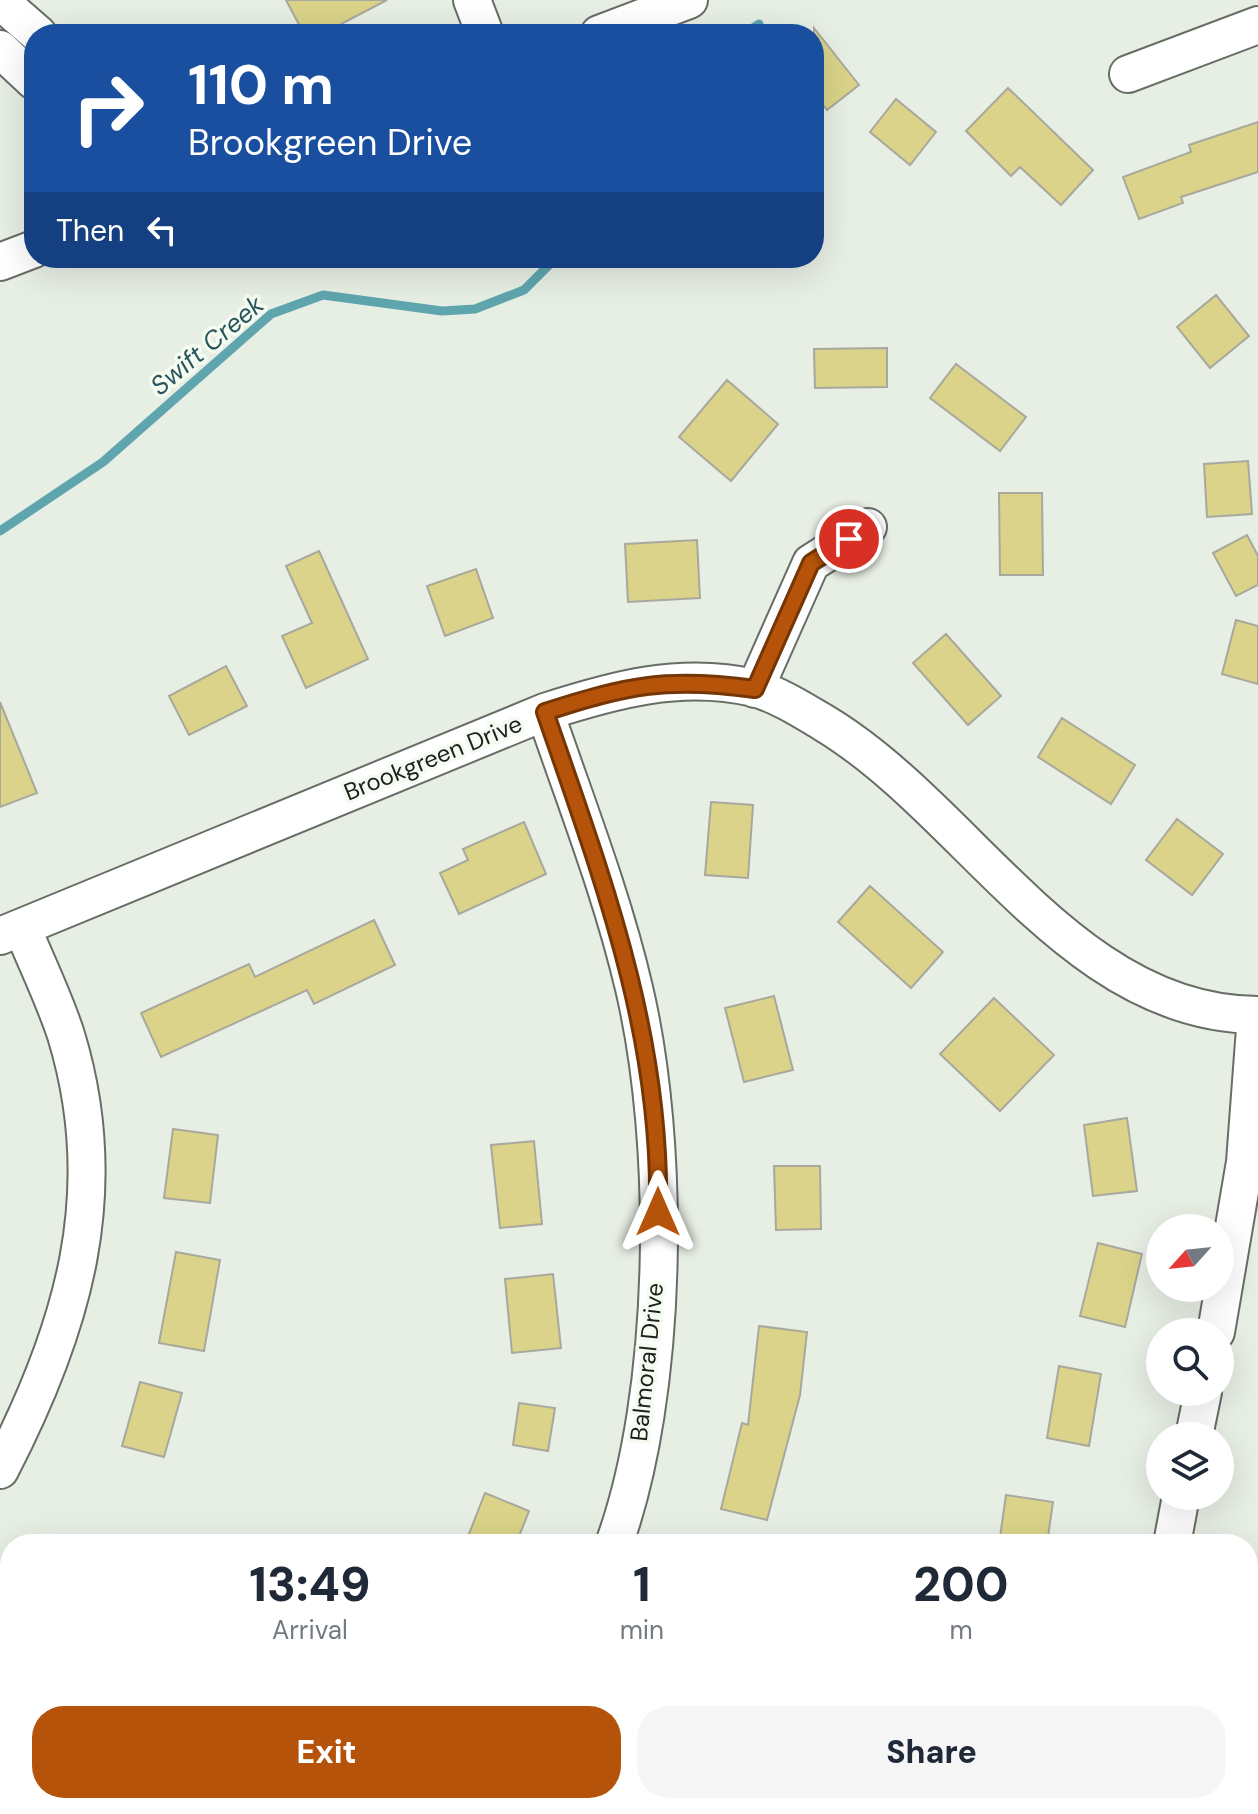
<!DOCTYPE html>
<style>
:root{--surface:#fff;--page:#f6f6f7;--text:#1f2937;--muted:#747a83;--accent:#b45309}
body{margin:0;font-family:"DM Sans",sans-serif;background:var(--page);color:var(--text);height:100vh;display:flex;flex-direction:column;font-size:30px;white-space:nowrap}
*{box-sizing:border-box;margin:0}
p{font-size:26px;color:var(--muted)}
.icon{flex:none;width:44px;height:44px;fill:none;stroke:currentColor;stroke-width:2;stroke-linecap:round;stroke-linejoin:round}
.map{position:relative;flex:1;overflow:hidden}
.sheet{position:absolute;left:0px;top:1534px;width:1258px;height:280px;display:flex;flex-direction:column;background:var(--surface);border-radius:32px 32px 0 0;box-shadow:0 8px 32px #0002}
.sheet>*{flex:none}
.hud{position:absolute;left:24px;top:24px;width:800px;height:244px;border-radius:32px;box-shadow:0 8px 32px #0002;background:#1a4fa0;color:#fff;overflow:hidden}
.needle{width:52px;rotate:243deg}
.controls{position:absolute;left:1146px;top:1214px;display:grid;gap:16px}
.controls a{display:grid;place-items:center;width:88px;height:88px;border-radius:50%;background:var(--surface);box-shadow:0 8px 32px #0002;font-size:40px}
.pin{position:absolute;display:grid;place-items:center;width:68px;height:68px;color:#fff;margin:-34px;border:4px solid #fff;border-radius:50%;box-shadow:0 2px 8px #0007}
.me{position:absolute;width:88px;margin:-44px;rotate:0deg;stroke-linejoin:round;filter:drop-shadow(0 0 6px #0008)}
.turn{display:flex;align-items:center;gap:28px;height:168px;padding:0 32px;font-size:36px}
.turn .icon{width:104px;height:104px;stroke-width:2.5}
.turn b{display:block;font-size:56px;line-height:68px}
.then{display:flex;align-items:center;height:76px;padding:0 32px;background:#0003;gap:16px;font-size:30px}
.eta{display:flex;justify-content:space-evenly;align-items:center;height:136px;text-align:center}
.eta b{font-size:48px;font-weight:800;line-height:56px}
.action{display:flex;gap:16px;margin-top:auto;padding:16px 32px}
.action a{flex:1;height:92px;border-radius:32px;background:var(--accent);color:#fff;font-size:32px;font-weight:800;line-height:92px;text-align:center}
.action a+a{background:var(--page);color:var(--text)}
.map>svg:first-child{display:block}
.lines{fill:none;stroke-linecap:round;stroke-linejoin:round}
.stream{stroke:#5fa5ae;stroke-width:9}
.building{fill:#dad389;stroke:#a9a89d;stroke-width:2}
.minor-casing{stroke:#676e65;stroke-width:40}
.minor{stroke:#fff;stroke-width:36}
.route-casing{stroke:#753606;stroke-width:20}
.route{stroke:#b45309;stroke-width:14}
.labels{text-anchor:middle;stroke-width:7;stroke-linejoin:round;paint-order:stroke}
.street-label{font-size:24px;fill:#1d1f1c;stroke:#f4fbf1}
.water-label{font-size:26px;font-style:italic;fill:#28545b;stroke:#f4fbf1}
</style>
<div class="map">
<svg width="1258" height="1814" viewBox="0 0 1258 1814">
<rect width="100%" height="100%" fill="#e7eee4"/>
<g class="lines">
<!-- stream -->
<path class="stream" d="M744,34L759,24
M0,531L103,462L271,314L323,295L442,311L475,309L524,290L556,258"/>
</g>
<!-- building -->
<path class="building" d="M286,0H387L322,34H304Z
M814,28L859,85L827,110L814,93Z
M1008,88L1093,170L1061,205L1020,167L1011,176L966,131Z
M896,99L936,132L910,165L870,132Z
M1258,122V172L1181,197L1183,203L1139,219L1123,177L1191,152L1189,145Z
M1216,295L1249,336L1210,368L1177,327Z
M887,348V387L815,388L814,349Z
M956,364L1026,417L1000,451L930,398Z
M727,380L778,424L731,481L679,437Z
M1248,461L1252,514L1207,517L1204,464Z
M999,493H1042L1043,575H1000Z
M1247,535L1258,556V585L1236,596L1213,553Z
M697,540L700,598L628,602L625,544Z
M319,551L368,659L306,688L282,636L312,623L286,566Z
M476,569L493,618L445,636L427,586Z
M1236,620L1258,626V684L1222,674Z
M946,634L1001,696L968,725L913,663Z
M226,666L247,706L189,735L169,696Z
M0,702L37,793L0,807Z
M1062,718L1135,765L1111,804L1038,757Z
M711,802L753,805L748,878L705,875Z
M1177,819L1223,854L1192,895L1146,860Z
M524,822L546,874L459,914L440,873L468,860L463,849Z
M870,886L943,952L911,988L838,922Z
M374,920L395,965L314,1004L307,990L161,1057L141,1013L249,964L255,977Z
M774,996L793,1070L744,1082L725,1008Z
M994,998L1054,1055L1000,1111L940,1054Z
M1127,1118L1137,1191L1093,1196L1084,1125Z
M173,1129L218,1135L210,1203L164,1198Z
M534,1141L542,1224L500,1228L491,1145Z
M774,1166H820L821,1229L776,1230Z
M1098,1243L1142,1254L1125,1327L1080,1316Z
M176,1252L220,1260L204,1351L159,1343Z
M553,1274L561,1348L512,1353L505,1279Z
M759,1326L807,1332L800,1395L767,1520L721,1509L742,1423L748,1425Z
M1059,1366L1101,1374L1089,1446L1047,1438Z
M140,1382L182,1393L164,1457L122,1446Z
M519,1403L555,1408L548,1451L513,1445Z
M485,1493L529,1511L516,1544H465Z
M1006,1495L1053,1502L1047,1544H999Z"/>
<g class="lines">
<!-- minor casing -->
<g class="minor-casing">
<path id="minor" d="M472,0L485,34
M0,1L38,34
M599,34L689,0
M0,49L34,81
M1128,74L1258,25
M0,262L34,249
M755,689L811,563L868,527
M545,712C576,803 612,894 634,988C671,1145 669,1393 614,1544
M0,936L545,712C613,690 681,671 754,688C777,694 804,711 824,723C969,810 1072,1015 1258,1015
M1216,1332L1245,1162L1256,1015
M1194,1436L1203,1392
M0,1470C73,1329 114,1192 66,1035C54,998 36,962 22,927
M1172,1544L1181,1496
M404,1814L419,1804
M1094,1814L1098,1804"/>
</g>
<!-- minor -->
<use href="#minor" class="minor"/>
</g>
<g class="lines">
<!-- route casing -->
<g class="route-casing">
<path id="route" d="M658,1212C662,1034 602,877 545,712C629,685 667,677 755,689L811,563L849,539"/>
</g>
<!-- route -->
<use href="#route" class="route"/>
</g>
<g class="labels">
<!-- street labels -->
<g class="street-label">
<text transform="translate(433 758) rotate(-22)" y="8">Brookgreen Drive</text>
<text transform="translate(647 1362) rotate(-84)" y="8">Balmoral Drive</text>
</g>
<!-- water labels -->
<g class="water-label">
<text transform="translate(207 345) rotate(-40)" y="9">Swift Creek</text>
</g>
</g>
</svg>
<div class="controls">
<a><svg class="needle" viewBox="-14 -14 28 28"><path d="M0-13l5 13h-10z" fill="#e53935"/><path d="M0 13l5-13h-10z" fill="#747a83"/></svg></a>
<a><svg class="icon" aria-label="search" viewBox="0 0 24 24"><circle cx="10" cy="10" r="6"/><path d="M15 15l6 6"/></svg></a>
<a><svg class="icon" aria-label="layers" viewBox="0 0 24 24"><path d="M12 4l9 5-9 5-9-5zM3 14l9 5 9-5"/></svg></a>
</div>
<div class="pin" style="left:849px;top:539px;background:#d93025"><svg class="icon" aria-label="arrive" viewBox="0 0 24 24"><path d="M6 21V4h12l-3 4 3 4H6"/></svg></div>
<svg class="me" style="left:658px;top:1212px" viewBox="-20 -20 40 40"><path d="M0-17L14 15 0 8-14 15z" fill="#b45309" stroke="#fff" stroke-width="4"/></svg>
<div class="hud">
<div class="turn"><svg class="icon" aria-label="right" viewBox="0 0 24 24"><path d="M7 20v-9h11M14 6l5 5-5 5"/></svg><div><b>110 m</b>Brookgreen Drive</div></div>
<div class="then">Then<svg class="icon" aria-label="left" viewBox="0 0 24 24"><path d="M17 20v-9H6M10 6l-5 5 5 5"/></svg></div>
</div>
<section class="sheet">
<div class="eta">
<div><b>13:49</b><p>Arrival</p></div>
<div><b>1</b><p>min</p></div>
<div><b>200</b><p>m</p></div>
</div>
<div class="action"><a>Exit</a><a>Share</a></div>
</section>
</div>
